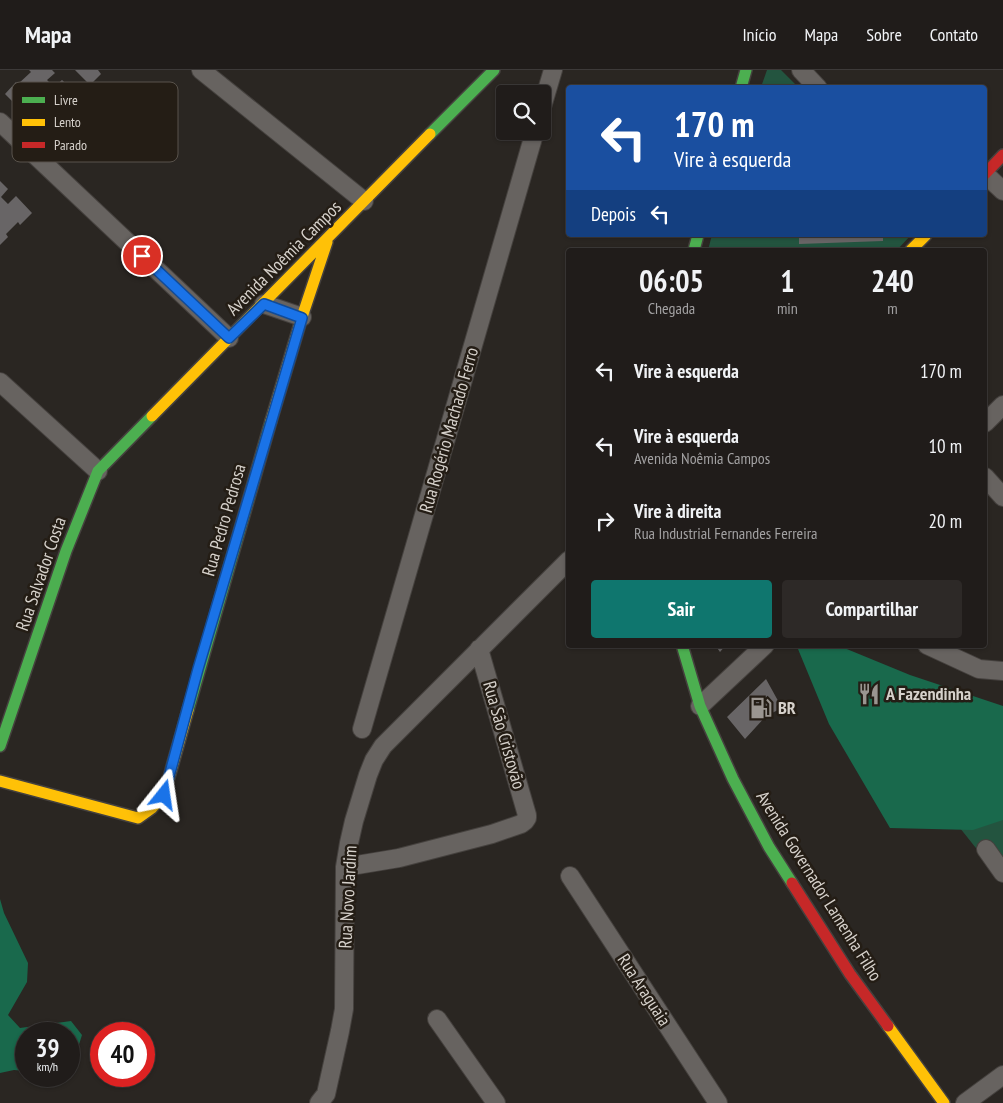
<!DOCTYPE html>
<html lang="pt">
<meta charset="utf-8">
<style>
:root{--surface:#201c1a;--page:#2d2927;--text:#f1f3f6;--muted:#a2a1a2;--line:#3d3a39;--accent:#0f766e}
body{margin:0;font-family:"PT Sans Narrow",sans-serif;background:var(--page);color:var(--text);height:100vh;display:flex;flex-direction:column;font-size:19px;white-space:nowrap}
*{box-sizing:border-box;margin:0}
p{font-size:16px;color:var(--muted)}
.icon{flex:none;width:28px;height:28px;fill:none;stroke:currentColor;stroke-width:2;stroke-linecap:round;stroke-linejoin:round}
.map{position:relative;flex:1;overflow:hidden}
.details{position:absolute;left:566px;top:178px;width:421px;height:400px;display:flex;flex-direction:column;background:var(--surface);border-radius:5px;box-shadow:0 1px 4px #0004,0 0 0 1px var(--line)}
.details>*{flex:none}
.guide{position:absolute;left:566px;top:15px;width:421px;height:152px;border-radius:5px;box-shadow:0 1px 4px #0004,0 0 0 1px var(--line);background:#1a4fa0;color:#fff;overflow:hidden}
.fabs{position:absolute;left:496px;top:15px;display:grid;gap:10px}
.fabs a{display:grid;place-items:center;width:55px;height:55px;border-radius:5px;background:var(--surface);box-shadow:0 1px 4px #0004,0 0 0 1px var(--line);font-size:25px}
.speed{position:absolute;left:15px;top:952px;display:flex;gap:10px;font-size:25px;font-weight:700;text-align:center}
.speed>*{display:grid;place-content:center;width:65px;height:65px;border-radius:50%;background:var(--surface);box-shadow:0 1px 4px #0004,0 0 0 1px var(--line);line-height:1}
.speed small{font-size:12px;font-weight:400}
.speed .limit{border:8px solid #d22;background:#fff;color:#111}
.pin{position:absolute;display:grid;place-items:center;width:42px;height:42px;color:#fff;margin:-21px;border:2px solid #fff;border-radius:50%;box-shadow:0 1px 5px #0007}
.me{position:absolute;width:55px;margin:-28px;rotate:15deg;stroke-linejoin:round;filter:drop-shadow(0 0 4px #0008)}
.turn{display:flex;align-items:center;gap:18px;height:105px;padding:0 25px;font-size:22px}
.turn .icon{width:65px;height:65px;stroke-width:2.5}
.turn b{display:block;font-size:35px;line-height:42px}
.then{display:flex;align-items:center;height:48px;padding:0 25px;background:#0003;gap:10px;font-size:19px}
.eta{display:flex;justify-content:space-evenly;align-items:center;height:85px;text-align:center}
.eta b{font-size:30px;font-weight:700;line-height:35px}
.button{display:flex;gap:10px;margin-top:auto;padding:10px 25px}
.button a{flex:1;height:58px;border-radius:5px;background:var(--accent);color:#fff;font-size:20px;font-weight:700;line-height:58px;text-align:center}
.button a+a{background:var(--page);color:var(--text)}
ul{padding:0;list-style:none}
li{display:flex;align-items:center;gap:15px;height:75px;padding:0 25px}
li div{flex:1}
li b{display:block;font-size:19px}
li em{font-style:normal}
header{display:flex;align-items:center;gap:30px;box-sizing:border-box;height:70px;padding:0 25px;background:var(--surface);border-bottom:1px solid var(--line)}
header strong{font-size:24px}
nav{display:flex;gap:28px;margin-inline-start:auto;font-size:18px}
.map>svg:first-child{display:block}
.green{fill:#23543f}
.forest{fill:#19694c}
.building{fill:#686566}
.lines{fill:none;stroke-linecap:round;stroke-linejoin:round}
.street-casing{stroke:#45413e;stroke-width:20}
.fast-casing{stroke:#45413e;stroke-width:14}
.slow-casing{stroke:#45413e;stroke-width:14}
.jam-casing{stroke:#45413e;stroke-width:14}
.street{stroke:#676360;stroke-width:18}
.fast{stroke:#4caf50;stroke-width:11}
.slow{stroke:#ffc107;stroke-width:11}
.jam{stroke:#c62828;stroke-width:11}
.route-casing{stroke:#114b97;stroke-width:12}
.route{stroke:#1a73e8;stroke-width:9}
.labels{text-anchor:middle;stroke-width:5;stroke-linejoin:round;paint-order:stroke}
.street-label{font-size:18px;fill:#d6d1cb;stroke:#241d15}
.poi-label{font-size:18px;font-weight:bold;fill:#d6d1cb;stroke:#241d15;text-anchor:start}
.key{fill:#241d15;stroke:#59534c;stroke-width:1}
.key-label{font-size:14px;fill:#d6d1cb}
</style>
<header>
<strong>Mapa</strong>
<nav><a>Início</a><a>Mapa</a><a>Sobre</a><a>Contato</a></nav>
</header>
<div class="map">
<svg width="1003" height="1033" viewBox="0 0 1003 1033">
<rect width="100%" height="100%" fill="#2a2622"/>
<!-- green -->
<path class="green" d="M767,0H781L798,17H761Z
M712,165H911L897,180H708Z
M1003,693V812L944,738Z"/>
<!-- forest -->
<path class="forest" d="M806,575H837L910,605L1003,636V750L973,760L890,758L829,654L798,579Z
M0,829L4,843L28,893L27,912L8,945L20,958L71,951L82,965L71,1000H69V964H26V1001L14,1000L0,1003Z"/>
<!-- building -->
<path class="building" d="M29,0H52L55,3L47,10L54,17L62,10L79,26L67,38L64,35L52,48L54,50L43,62L26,45L35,36L28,29L19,38L5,24L16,12L18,14L31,2Z
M75,0H98L101,4L90,15Z
M0,111L8,119L1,127L8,134L16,126L32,143L20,155L18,152L6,164L8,167L0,175Z
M799,165H883V171L799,174Z
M715,575H726L720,582Z
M766,609L782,638L766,646L745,669L727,647Z"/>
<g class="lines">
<!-- street casing -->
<g class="street-casing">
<path id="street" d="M201,0L364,131
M801,0L818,18
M542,37L553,0
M0,52L229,268
M985,104L1003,121
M264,234L302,247
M0,312L98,401
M985,353L1003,335
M985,407L1003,427
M927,575L979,599L1003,601
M700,636L765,575
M362,659L535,61
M986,779L1003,803
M345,797L399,788L492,764L521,754L525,751L527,748V745L479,579
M570,806L718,1033
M437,949L496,1033
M319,1033L326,1024L340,961L344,939L345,797L349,773L354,751L368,705L374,690L383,676L569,490
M965,1033L1003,1005"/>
</g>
<!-- fast casing -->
<g class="fast-casing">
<path id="fast" d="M741,18L746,0
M430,64L494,0
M694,180L698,165
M682,575L700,636L733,709L769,777L792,813
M188,640L271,351
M0,676L66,481L98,401L152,346"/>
</g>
<!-- slow casing -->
<g class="slow-casing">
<path id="slow" d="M911,180L926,165
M152,346L430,64
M271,351L302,247L327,172
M0,711L138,748L152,738L164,725L188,640
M888,956L944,1033"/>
</g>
<!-- jam casing -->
<g class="jam-casing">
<path id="jam" d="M985,104L1003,85
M792,813L850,904L888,956"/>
</g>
<!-- street -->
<use href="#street" class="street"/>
<!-- fast -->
<use href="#fast" class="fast"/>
<!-- slow -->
<use href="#slow" class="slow"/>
<!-- jam -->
<use href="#jam" class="jam"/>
</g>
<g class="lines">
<!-- route casing -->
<g class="route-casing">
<path id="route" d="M142,186L229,268L264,234L302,248L198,599L164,725"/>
</g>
<!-- route -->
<use href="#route" class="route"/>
</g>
<!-- icons -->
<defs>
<g id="restaurant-bare" transform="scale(1.725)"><path d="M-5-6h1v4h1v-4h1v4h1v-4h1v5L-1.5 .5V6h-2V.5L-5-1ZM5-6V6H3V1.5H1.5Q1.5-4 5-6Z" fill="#9a9590" stroke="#241d15" stroke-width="2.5" paint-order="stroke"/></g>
<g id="fuel-bare" transform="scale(1.725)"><path d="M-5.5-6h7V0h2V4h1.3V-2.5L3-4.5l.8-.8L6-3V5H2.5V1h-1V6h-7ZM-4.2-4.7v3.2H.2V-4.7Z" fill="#9a9590" stroke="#241d15" stroke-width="2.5" paint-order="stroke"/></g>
</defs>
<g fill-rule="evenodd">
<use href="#restaurant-bare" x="869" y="624"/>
<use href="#fuel-bare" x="761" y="638"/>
</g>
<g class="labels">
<!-- street labels -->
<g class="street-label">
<text transform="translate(284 188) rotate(-45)" y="6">Avenida Noêmia Campos</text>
<text transform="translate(449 360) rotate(-74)" y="6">Rua Rogério Machado Ferro</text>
<text transform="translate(224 450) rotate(-74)" y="6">Rua Pedro Pedrosa</text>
<text transform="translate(41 504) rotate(-71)" y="6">Rua Salvador Costa</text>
<text transform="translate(504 665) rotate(74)" y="6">Rua São Cristovão</text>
<text transform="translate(819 816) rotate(58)" y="6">Avenida Governador Lamenha Filho</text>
<text transform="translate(348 827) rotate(-87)" y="6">Rua Novo Jardim</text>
<text transform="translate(644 920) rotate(57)" y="6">Rua Araguaia</text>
</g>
<!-- poi labels -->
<g class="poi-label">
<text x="886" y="630">A Fazendinha</text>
<text x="778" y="644">BR</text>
</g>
</g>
<!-- legend -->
<rect x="12" y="12" width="166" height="80" rx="8" class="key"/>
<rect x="22" y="27" width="23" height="6" fill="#4caf50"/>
<rect x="22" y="49" width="23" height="7" fill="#ffc107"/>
<rect x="22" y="72" width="23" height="6" fill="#c62828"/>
<g class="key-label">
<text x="54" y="35">Livre</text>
<text x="54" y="57">Lento</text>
<text x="54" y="80">Parado</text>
</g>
</svg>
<div class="fabs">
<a><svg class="icon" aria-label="search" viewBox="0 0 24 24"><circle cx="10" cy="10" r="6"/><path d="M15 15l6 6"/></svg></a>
</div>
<div class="speed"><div>39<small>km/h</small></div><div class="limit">40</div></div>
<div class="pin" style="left:142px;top:186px;background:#d93025"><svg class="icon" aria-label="arrive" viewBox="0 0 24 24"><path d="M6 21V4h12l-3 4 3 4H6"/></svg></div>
<svg class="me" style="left:164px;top:725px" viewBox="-20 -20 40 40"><path d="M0-17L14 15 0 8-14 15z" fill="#1a73e8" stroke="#fff" stroke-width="4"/></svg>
<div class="guide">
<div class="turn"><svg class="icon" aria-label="left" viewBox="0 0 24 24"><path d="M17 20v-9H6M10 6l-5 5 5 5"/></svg><div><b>170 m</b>Vire à esquerda</div></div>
<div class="then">Depois<svg class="icon" aria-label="left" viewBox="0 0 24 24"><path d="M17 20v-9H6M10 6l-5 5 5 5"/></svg></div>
</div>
<section class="details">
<div class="eta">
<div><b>06:05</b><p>Chegada</p></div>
<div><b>1</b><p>min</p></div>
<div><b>240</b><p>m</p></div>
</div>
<ul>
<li><svg class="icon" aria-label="left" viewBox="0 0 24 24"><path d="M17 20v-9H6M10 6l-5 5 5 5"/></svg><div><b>Vire à esquerda</b></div><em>170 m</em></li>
<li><svg class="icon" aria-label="left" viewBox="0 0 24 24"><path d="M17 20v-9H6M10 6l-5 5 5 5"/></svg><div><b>Vire à esquerda</b><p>Avenida Noêmia Campos</p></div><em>10 m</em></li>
<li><svg class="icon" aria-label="right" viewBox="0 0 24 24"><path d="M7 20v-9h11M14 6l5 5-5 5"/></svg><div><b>Vire à direita</b><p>Rua Industrial Fernandes Ferreira</p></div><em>20 m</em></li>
</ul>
<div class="button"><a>Sair</a><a>Compartilhar</a></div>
</section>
</div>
